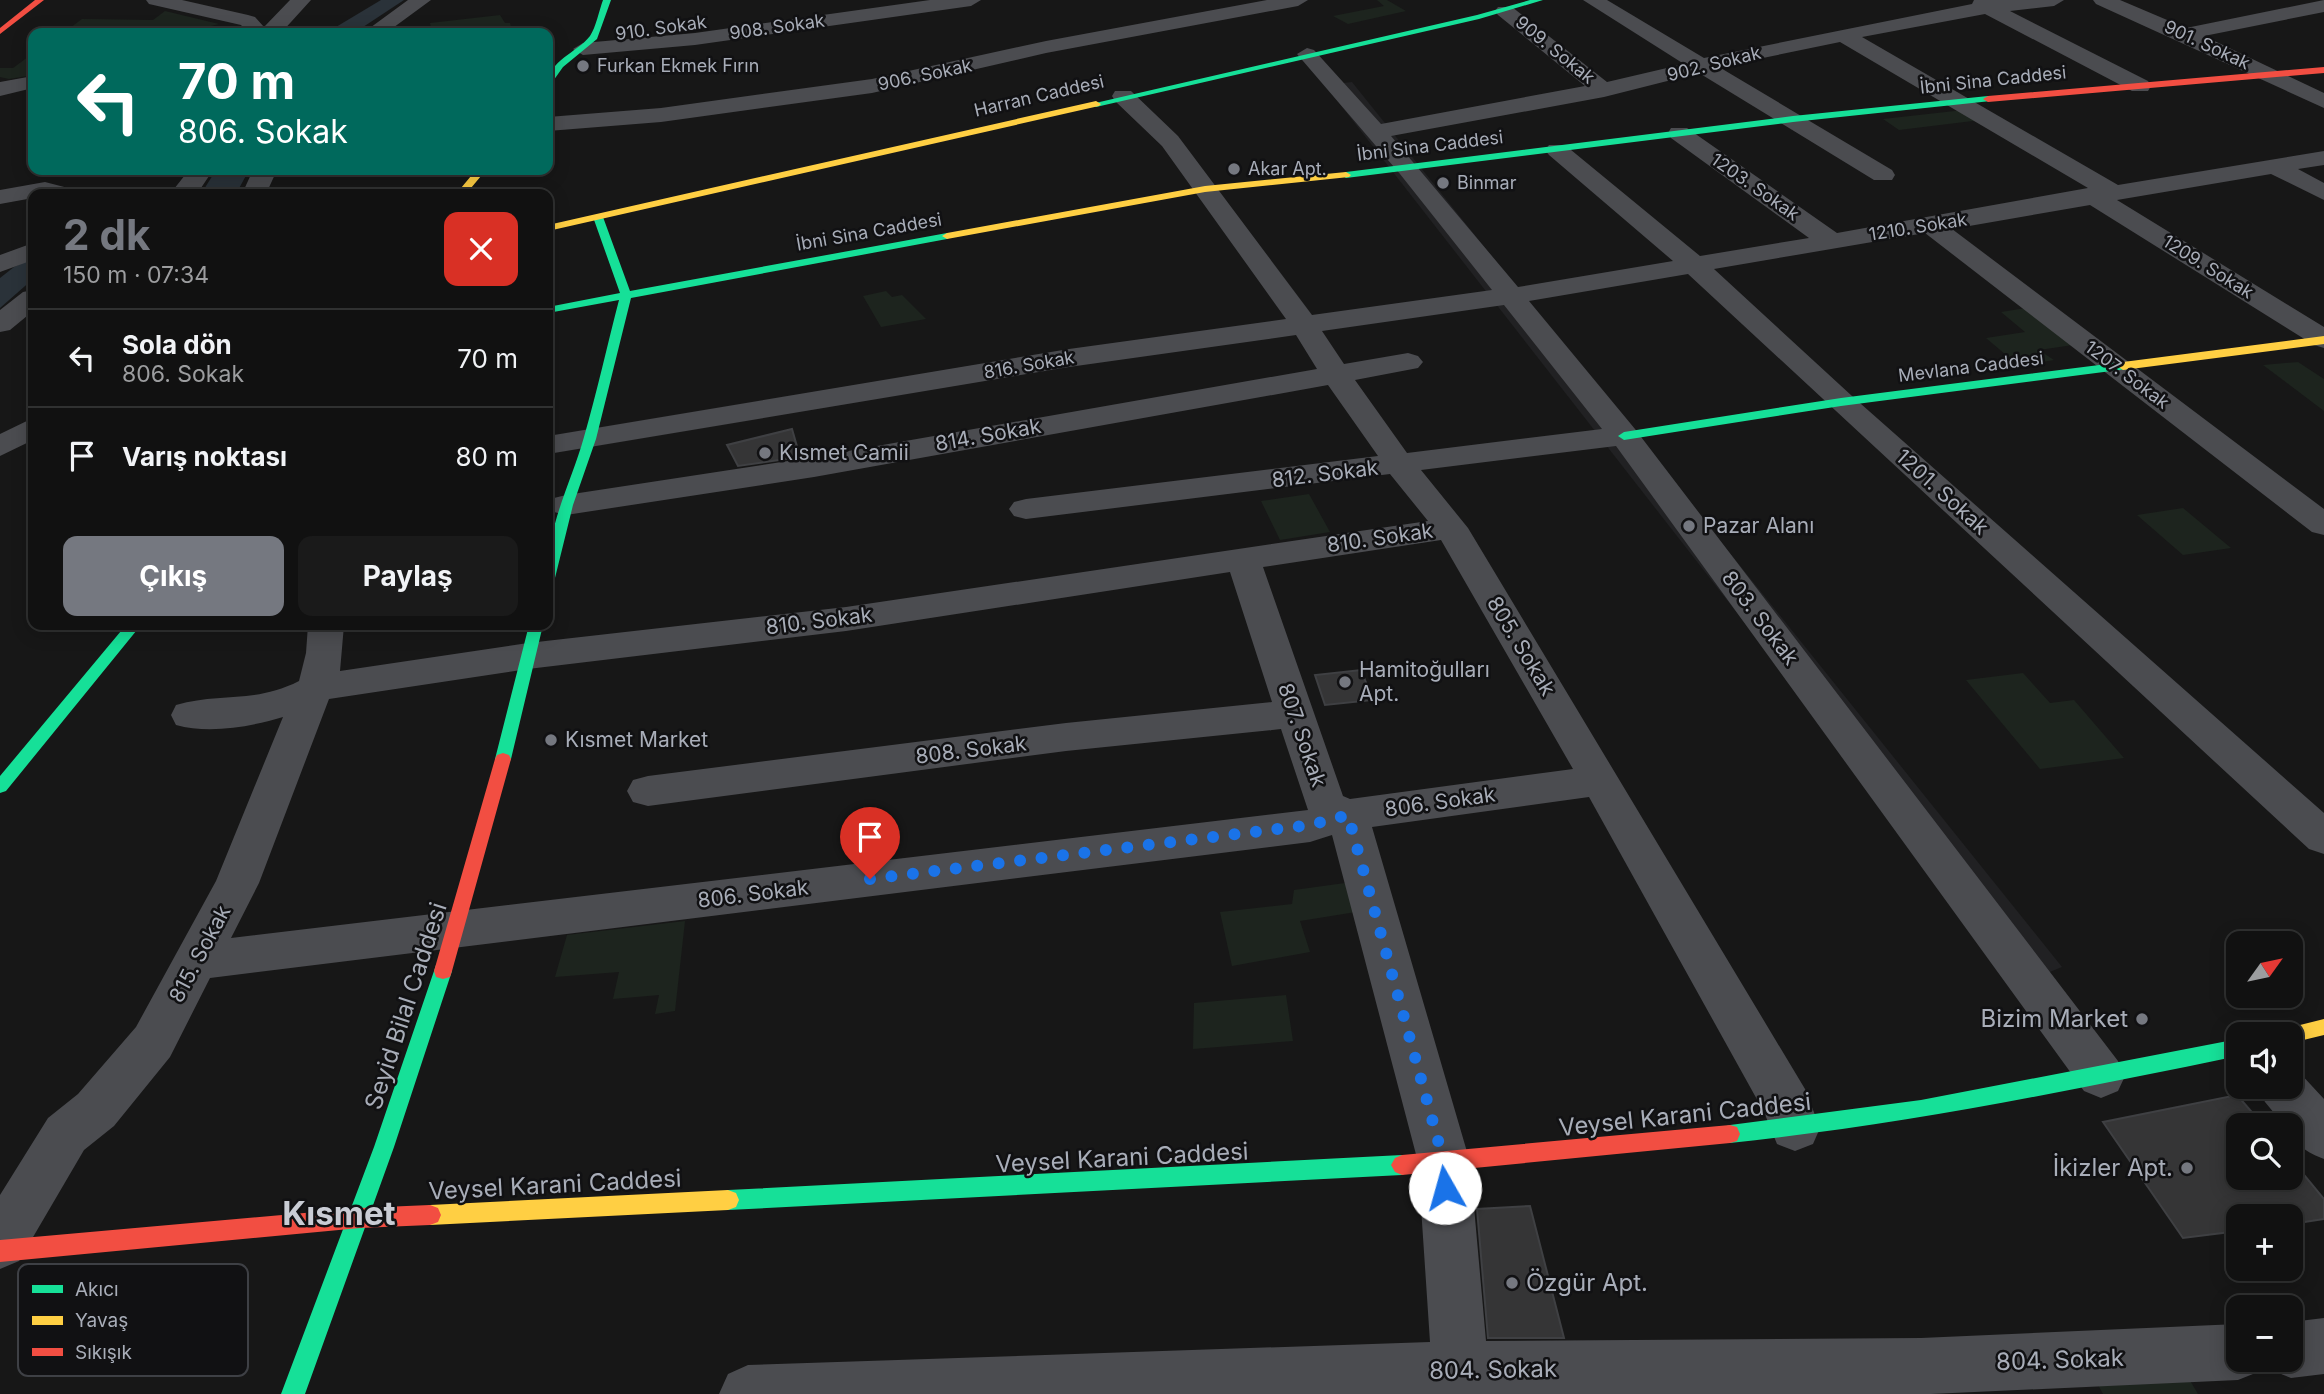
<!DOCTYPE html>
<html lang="tr">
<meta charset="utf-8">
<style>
:root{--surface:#111;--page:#1a1a1a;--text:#f1f3f6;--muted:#9c9d9f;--line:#303131;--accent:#757880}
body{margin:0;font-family:Inter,sans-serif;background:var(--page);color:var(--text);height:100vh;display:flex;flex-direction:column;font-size:26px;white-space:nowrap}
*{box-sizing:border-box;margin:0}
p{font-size:23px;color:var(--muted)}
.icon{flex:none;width:38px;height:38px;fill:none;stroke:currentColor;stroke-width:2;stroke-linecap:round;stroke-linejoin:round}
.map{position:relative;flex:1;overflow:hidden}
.drawer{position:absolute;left:28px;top:189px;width:525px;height:441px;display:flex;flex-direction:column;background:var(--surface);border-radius:14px;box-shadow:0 4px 18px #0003,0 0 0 2px var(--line)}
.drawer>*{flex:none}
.hud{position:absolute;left:28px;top:28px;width:525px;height:147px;border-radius:14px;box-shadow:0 4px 18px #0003,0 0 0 2px var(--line);background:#00695c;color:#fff;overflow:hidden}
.needle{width:46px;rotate:57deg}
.buttons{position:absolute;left:2226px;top:931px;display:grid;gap:14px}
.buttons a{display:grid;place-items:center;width:77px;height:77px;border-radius:14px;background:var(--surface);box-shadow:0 4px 18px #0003,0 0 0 2px var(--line);font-size:35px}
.pin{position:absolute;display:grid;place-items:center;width:60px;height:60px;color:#fff;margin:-72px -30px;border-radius:50% 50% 50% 0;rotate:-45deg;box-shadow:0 0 7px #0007}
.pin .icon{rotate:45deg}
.me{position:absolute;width:77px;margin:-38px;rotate:353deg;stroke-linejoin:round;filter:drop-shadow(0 0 5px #0008)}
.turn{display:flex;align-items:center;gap:24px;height:147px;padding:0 35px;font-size:32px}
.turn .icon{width:91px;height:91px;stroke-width:2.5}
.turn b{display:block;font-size:49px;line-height:60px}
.round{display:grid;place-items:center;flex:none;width:74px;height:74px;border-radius:14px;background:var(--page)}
.head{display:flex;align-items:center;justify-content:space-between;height:119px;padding:0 35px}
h1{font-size:42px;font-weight:700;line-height:52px;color:var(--accent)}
.cta{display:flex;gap:14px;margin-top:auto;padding:14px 35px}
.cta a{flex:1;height:80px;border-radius:14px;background:var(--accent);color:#fff;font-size:28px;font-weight:700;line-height:80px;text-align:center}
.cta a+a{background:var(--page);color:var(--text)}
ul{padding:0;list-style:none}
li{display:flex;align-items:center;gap:21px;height:98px;padding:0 35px;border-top:2px solid var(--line)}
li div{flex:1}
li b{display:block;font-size:26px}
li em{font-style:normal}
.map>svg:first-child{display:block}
.built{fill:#212123}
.green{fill:#1d241e}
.water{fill:#2a3239}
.building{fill:#353536;stroke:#3f4043;stroke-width:2}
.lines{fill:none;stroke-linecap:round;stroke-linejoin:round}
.street{fill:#4b4c50;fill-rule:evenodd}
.fast{fill:#16e098;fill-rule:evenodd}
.slow{fill:#ffcf43;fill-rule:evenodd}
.jam{fill:#f24e42;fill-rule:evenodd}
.route{stroke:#1a73e8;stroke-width:12;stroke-dasharray:0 21.6}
.poi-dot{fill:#757880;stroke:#111113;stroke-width:2.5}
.labels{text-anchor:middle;stroke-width:5;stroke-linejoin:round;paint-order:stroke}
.far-street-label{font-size:18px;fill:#a8adb8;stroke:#111113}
.far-poi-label{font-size:18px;fill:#a8adb8;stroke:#111113;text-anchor:start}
.street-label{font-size:21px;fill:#a8adb8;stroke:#111113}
.poi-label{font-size:21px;fill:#a8adb8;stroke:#111113;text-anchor:start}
.near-street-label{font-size:24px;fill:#a8adb8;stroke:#111113}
.near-poi-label{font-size:24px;fill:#a8adb8;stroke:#111113;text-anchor:end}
.near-district-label{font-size:33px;font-weight:bold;fill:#c9ccd4;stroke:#111113}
.key{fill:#111113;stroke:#3e4045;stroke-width:2}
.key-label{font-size:19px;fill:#a8adb8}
</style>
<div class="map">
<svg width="2324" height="1394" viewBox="0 0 2324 1394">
<rect width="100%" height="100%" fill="#171717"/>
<!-- built -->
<path class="built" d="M1352,82L2062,967L2025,982L1325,85Z"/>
<!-- green -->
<path class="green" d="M1377,0H1387L1406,11L1348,24L1333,16L1384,6Z
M165,11L219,24L184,33H63L82,19L153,20Z
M500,15L505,23H510L512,30H527L525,33H426L415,29L431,28L430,23Z
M33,49V75L9,79L0,77V68H13L32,54L27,53Z
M1964,110L1981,120L1899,130L1883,119Z
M886,291L892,297L902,295L926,319L881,327L863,296Z
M2026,308L2073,345L2039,350L2054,360L2019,366L1986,338L2025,332L2001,312Z
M2298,362L2324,379V411L2263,365Z
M1309,494L1330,532L1280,540L1261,501Z
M2183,508L2231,548L2183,555L2137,515Z
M2023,673L2050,703L2074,700L2124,758L2040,769L1966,680Z
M1345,883L1356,912L1300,921L1310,952L1232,966L1220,912L1292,904L1294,890Z
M685,921L675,1011L655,1014L659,995L613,999L619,972L555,977L567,935Z
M1286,995L1293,1041L1193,1049L1194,1003Z
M2185,1372L2198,1394H2103L2097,1383Z"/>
<!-- water -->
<path class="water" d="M381,0H404L354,33H326Z
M216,170H249L236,194H201Z
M33,258V279L0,308V278L14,267Z"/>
<!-- building -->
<path class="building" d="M792,429L800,457L738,466L727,445Z
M1361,670L1373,700L1325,705L1315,675Z
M2237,1095L2263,1125H2238V1178H2291V1159L2324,1199V1219L2291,1224V1216H2238V1231L2183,1238L2103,1122Z
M1530,1206L1564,1338H1488L1477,1209Z"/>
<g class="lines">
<!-- street -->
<path class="street" d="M146,0H182L248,15L255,17L264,27L290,0H311L281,33H248L241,25L149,4Z
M408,0H431L386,33H363Z
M930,0H981L971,6L695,45L583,55L573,49L583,43L695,33Z
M1267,0H1308L1298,6L1046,53L872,93L661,122L548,131V117L661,108L872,79L1046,41Z
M1583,0H1607L1704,58L1972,4L1974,0H2064L2054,6L2010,11L2148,81L2151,86L2148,91H2132L1985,14L1862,37L2118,185L2324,151V165L2298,169L2324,183V200L2271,174L2117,200L2324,327V348L2314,345L2090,205L1952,229L2324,509V535L2312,532L1925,233L1714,269L1852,396L2324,813V854L2309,849L1688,274L1529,301L1635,429L2118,1061L2125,1076L2118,1091L2101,1098L2084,1091L1616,446L1421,470L1468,528L1805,1089L1820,1128L1813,1144L1795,1151L1777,1144L1764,1112L1589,797L1372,827L1470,1162L1486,1341L1921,1338L2238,1324V1360H2263L2258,1372L2238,1380L1931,1394H719L728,1374L748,1365L1430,1342L1418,1162L1332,835L1310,842L210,978L170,1057L114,1126L84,1150L19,1261L0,1269V1195L48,1118L78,1094L136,1027L216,881L283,717C250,727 209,734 176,725L171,715L176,705C220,692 254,704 299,681L306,653L308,625H344L340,671L528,643L846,607L1428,521L1390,474L1026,519L1014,516L1009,509L1014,502L1026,499L1378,456L1328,385L814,477L566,515L554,512L549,505L554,498L566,495L814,457L1317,369L1296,335L1069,367L548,454V436L1069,349L1286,319L1162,146L1115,101L1112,96L1115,91H1131L1178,136L1312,315L1492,290L1400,174L1297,54L1307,48L1314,50L1381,124L1585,86L1498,15L1495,11L1498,7H1512L1607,82L1684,64ZM1840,42L2088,188L1837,233L1687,128H1671L1668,133L1671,138L1809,238L1700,256L1565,145H1549L1545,150L1549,155L1673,261L1518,287L1391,136L1604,97L1699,73L1874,180H1892L1895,175L1892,170L1719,67ZM1504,305L1602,429L1407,453L1355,380L1418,368L1423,362L1418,356L1408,353L1344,364L1322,331ZM1441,540L1573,769L1350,799L1343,796L1263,567ZM1230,572L1272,702L1066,723L648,776L633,780L627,791L633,802L648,806L1066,751L1281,729L1308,810L231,938L259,883L329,699L528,669L846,631Z
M2093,0H2120L2186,28L2324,0V12L2204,36L2324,93V108L2096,4Z
M33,76V88L0,96V82Z
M189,170H213L197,194H170Z
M253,170H277L266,194H242Z
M45,182L72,189L75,194H33V198L0,204V190Z
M33,243V260L0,272V255Z
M33,290V311L10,330L0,332V310L23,292Z
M33,418V440L0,456V434Z
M2291,1068L2299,1072L2324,1099V1159C2308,1153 2291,1144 2291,1125H2284L2265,1102L2257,1087H2291Z
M2324,1318V1374L2291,1378L2271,1370L2267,1360H2291V1322Z"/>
<!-- fast -->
<path class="fast" d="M603,0H611L597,39L563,67L551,84L548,85C548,60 577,53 590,36C596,27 599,11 603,0Z
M1530,0H1543L1479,19L1096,107L1091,104L1477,15Z
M1988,96L1991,97V101L1793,122L1346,178L1341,175L1346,172L1793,116Z
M598,214L603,217L630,291L947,233L952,236L947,239L631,298L596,439L573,505L555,578L548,583C545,528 570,487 584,437C597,392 607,346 619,300L548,313V307L620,293L593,217Z
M2123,362L2127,363V369L1841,406L1624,440L1618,436L1624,432L1841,398Z
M126,625H141L6,791L0,793V776Z
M529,625H543L511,759L509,763H497L495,759Z
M443,963L450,965L452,971L394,1147L305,1394H281L374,1147L434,971L436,965Z
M2238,1039V1056C2069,1091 1901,1125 1730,1143L1723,1141L1720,1134L1723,1127L1730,1125L1921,1100Z
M1402,1155L1409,1158L1413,1165L1409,1172L1402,1175L728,1210L720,1207L717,1200L720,1193L728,1190Z"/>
<!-- slow -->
<path class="slow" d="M1096,101L1101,104L1099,106L548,231V225Z
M476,170H486L466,194H456Z
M1346,172L1351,175L1349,177L1205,192L947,239L942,236L947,233L1205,186Z
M2324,336V344L2123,370L2117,366L2123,362Z
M2324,1019V1035L2291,1043V1034H2282L2284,1029Z
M728,1190L736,1193L739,1200L736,1207L728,1210L430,1225L422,1222L419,1215L422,1208L430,1205Z"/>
<!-- jam -->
<path class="jam" d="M35,0H44L0,34V28Z
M2324,67V73L1988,102L1983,99L1988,96Z
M503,753L509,755L511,759L452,971L450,977L443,979L436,977L434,971L495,759L497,755Z
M1730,1125L1737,1127L1740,1134L1737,1141L1730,1143L1402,1175L1395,1172L1391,1165L1395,1158L1402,1155Z
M430,1205L438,1208L441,1215L438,1222L430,1225L360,1228L0,1262V1240L360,1208Z"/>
</g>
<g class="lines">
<!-- route -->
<path class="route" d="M870,879L1310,825L1348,815L1444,1162L1445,1188"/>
</g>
<!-- markers -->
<g class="poi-dot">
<circle cx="583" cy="66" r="7"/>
<circle cx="1234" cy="169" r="7"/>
<circle cx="1443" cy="183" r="7"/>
<circle cx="765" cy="453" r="7"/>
<circle cx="1689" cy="526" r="7"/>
<circle cx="1345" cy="682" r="7"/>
<circle cx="551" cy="740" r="7"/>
<circle cx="2142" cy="1019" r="7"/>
<circle cx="2187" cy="1168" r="7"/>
<circle cx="1512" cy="1283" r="7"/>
</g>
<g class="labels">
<!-- far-street labels -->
<g class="far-street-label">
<text transform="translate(777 27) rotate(-8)" y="6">908. Sokak</text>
<text transform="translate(661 28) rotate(-8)" y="6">910. Sokak</text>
<text transform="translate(2207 45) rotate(25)" y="6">901. Sokak</text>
<text transform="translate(1555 50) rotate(39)" y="6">909. Sokak</text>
<text transform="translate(1714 64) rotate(-14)" y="6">902. Sokak</text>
<text transform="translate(925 75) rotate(-12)" y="6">906. Sokak</text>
<text transform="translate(1993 80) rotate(-6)" y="6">İbni Sina Caddesi</text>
<text transform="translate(1039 96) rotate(-13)" y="6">Harran Caddesi</text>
<text transform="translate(1430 146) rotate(-7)" y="6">İbni Sina Caddesi</text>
<text transform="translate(1755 187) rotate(35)" y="6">1203. Sokak</text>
<text transform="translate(1918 227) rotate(-9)" y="6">1210. Sokak</text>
<text transform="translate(869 232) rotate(-10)" y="6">İbni Sina Caddesi</text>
<text transform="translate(2208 267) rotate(32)" y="6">1209. Sokak</text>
<text transform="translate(1029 365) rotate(-10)" y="6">816. Sokak</text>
<text transform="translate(1971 367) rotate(-7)" y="6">Mevlana Caddesi</text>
<text transform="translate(2127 375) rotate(37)" y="6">1207. Sokak</text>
</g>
<!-- far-poi labels -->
<g class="far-poi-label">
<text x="597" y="72">Furkan Ekmek Fırın</text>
<text x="1248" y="175">Akar Apt.</text>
<text x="1457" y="189">Binmar</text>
</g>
<!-- street labels -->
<g class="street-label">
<text transform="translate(988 435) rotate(-10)" y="7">814. Sokak</text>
<text transform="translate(1325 474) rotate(-7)" y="7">812. Sokak</text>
<text transform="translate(1942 492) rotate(42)" y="7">1201. Sokak</text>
<text transform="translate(1380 538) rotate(-8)" y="7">810. Sokak</text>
<text transform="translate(1760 618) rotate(53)" y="7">803. Sokak</text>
<text transform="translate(819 621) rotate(-7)" y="7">810. Sokak</text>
<text transform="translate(1521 646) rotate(59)" y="7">805. Sokak</text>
<text transform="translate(1302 735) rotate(71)" y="7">807. Sokak</text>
<text transform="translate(971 750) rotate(-7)" y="7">808. Sokak</text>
<text transform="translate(1440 802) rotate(-8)" y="7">806. Sokak</text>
<text transform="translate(753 894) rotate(-7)" y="7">806. Sokak</text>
<text transform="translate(200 954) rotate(-62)" y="7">815. Sokak</text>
</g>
<!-- poi labels -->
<g class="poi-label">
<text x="779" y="460">Kısmet Camii</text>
<text x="1703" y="533">Pazar Alanı</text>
<text x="1359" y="677">Hamitoğulları<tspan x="1359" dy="24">Apt.</tspan></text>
<text x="565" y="747">Kısmet Market</text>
</g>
<!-- near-street labels -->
<g class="near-street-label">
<text transform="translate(406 1006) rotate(-72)" y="8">Seyid Bilal Caddesi</text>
<text transform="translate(1685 1115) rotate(-6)" y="8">Veysel Karani Caddesi</text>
<text transform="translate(1122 1158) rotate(-3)" y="8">Veysel Karani Caddesi</text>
<text transform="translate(555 1185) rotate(-3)" y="8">Veysel Karani Caddesi</text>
<text transform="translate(2060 1360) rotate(-2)" y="8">804. Sokak</text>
<text transform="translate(1493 1370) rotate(-1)" y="8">804. Sokak</text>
</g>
<!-- near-poi labels -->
<g class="near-poi-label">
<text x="2128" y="1027">Bizim Market</text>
<text x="2173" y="1176">İkizler Apt.</text>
<text x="1526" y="1291" text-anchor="start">Özgür Apt.</text>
</g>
<!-- near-district labels -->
<g class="near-district-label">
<text x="339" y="1225">Kısmet</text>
</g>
</g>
<!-- legend -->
<rect x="18" y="1264" width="230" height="112" rx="10" class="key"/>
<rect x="32" y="1285" width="31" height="8" fill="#16e098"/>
<rect x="32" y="1316" width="31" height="9" fill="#ffcf43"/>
<rect x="32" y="1348" width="31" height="8" fill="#f24e42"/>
<g class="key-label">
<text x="75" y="1296">Akıcı</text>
<text x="75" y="1327">Yavaş</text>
<text x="75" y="1359">Sıkışık</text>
</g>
</svg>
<div class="buttons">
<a><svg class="needle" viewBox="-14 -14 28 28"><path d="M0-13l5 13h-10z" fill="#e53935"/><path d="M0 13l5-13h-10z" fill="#9c9d9f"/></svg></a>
<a><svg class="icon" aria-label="sound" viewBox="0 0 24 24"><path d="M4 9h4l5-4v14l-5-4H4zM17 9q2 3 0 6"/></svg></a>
<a><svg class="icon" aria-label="search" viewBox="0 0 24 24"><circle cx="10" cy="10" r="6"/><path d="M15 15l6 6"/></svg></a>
<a>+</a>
<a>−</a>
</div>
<div class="pin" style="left:870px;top:879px;background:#d93025"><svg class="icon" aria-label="arrive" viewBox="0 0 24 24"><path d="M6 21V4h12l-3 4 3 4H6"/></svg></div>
<svg class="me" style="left:1445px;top:1188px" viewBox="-20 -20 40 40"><circle r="19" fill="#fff"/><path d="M0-13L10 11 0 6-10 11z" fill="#1a73e8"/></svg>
<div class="hud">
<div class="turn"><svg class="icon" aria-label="left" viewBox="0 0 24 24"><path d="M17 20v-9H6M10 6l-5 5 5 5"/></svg><div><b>70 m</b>806. Sokak</div></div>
</div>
<section class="drawer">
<div class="head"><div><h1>2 dk</h1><p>150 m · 07:34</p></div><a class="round" style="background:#d93025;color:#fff"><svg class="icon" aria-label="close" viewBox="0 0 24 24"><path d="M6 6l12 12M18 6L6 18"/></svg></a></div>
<ul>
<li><svg class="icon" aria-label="left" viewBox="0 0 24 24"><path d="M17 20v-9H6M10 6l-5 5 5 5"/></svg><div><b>Sola dön</b><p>806. Sokak</p></div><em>70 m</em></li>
<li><svg class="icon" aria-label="arrive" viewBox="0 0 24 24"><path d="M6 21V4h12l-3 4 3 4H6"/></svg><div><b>Varış noktası</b></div><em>80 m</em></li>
</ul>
<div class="cta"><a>Çıkış</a><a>Paylaş</a></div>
</section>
</div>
